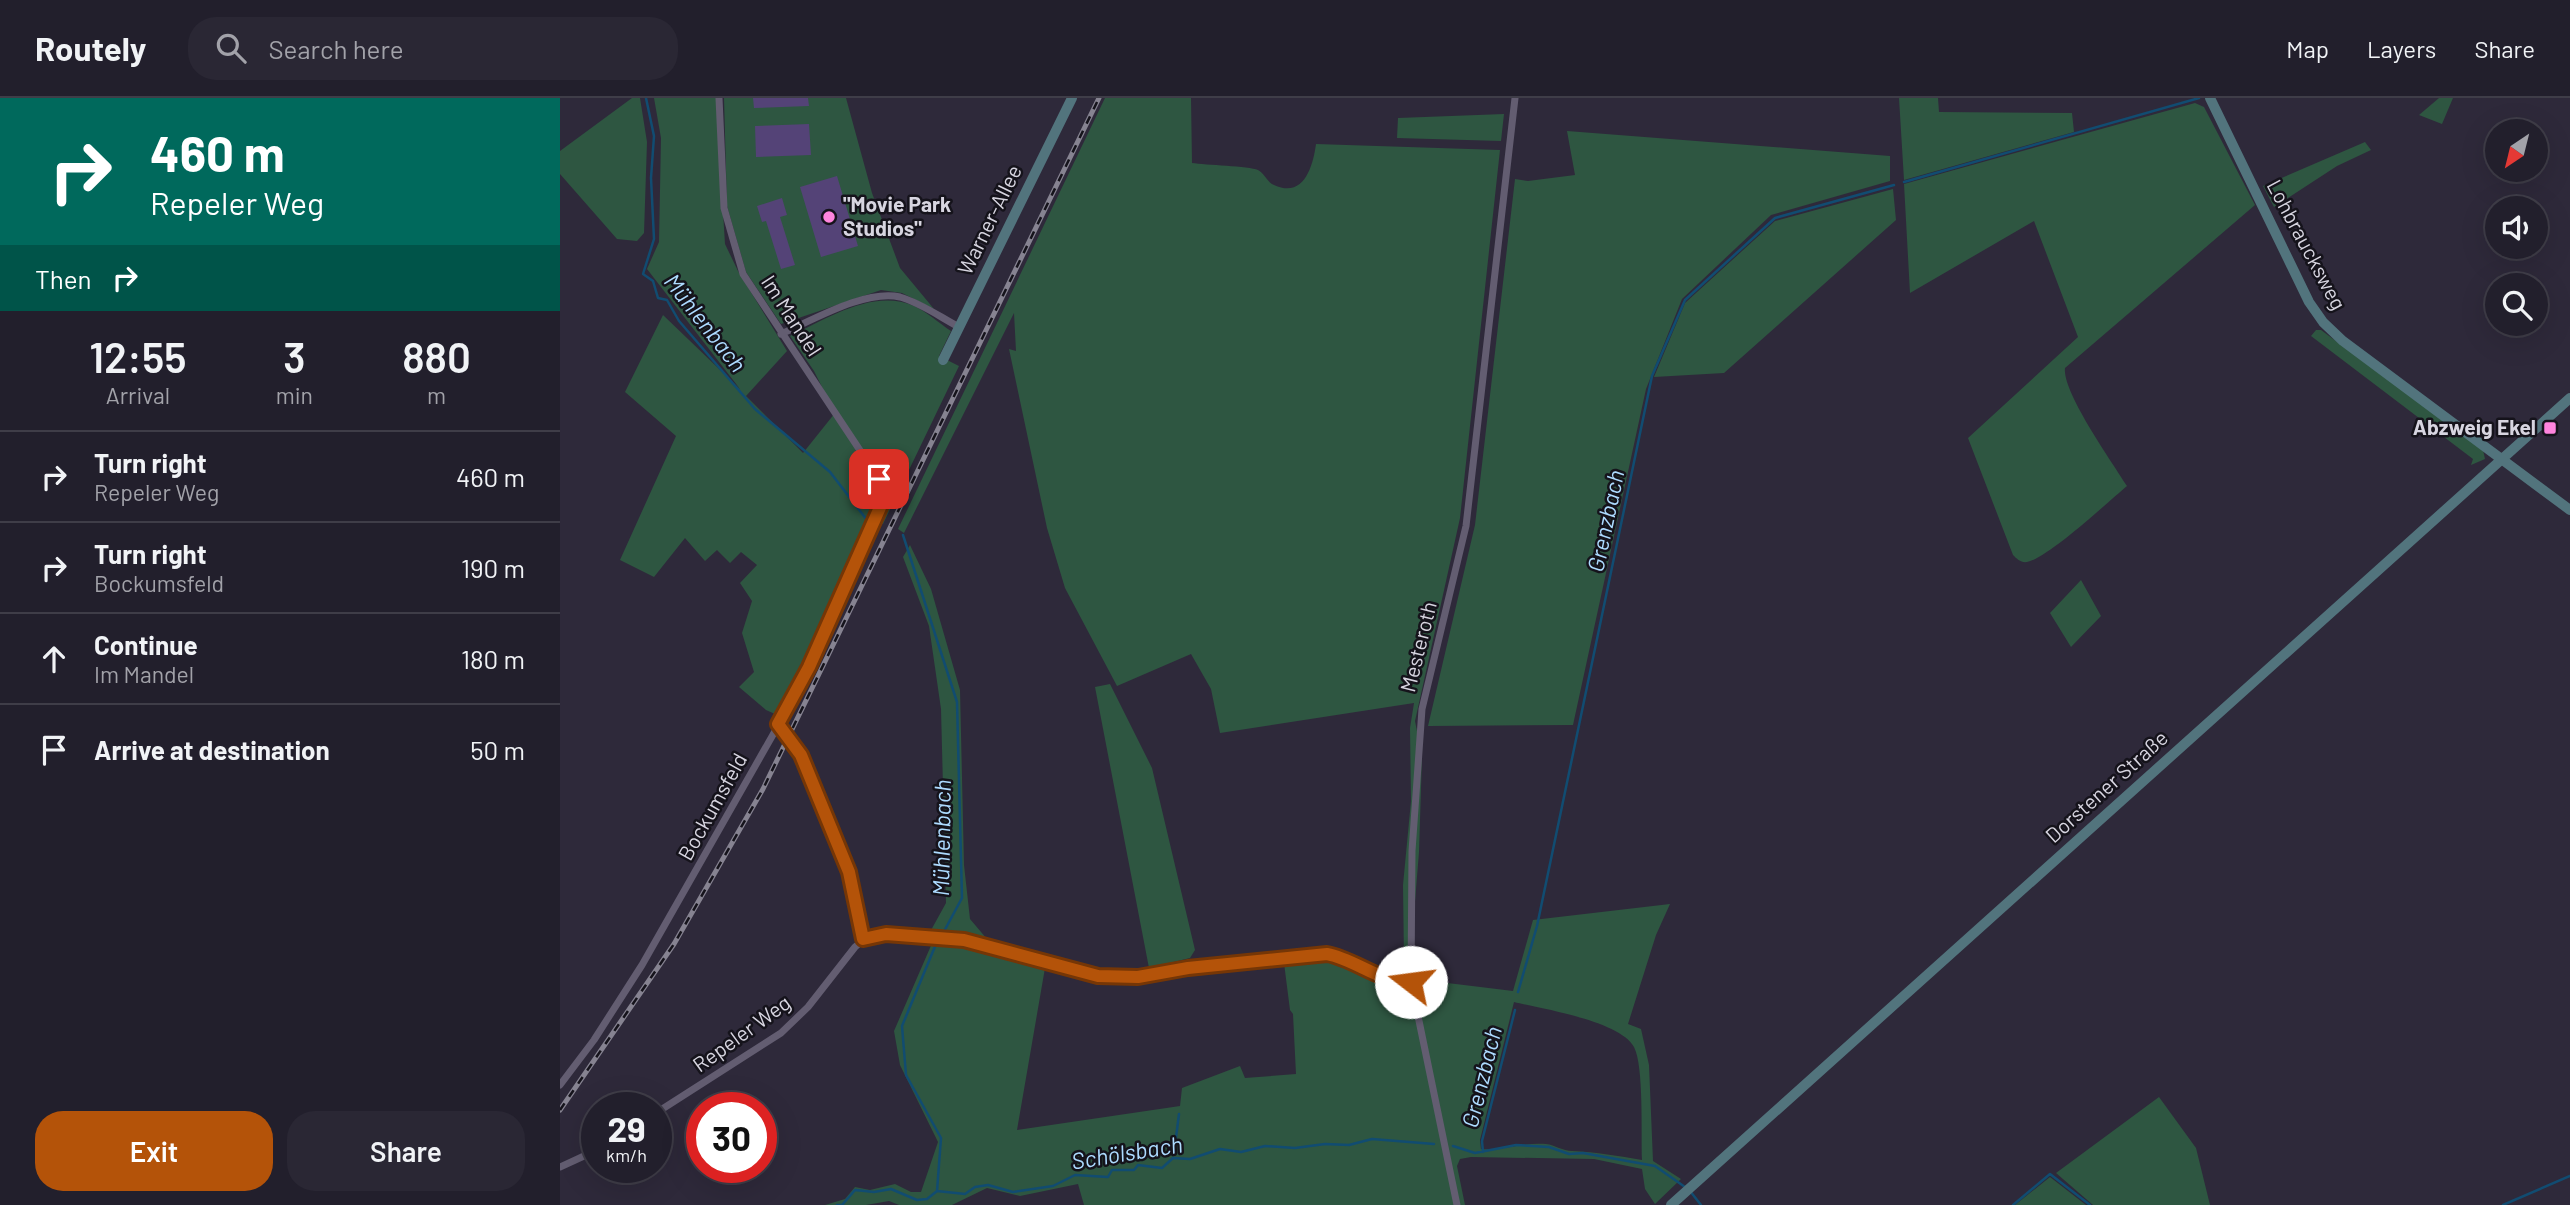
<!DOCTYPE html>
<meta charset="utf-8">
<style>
:root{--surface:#221f2c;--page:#2a2734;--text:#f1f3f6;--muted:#a2a2a9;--line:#3f3d48;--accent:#b45309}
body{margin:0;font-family:Barlow,sans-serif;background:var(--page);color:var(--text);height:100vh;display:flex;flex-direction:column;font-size:26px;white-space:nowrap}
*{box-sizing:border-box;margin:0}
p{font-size:23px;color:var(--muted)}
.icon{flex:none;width:38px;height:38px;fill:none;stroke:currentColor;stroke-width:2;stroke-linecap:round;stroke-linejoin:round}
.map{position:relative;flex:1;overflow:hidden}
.sheet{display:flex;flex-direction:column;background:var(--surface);width:560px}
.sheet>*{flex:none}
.top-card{background:#00695c;color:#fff;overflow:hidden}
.needle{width:46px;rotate:215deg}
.controls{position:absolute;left:1925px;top:21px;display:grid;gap:14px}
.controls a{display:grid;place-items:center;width:63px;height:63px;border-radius:50%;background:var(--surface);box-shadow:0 7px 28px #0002,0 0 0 2px var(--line);font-size:35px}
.speed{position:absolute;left:21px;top:994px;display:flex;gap:14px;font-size:35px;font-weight:700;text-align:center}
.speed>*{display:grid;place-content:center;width:91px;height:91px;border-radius:50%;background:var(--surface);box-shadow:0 7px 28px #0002,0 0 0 2px var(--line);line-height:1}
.speed small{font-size:18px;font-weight:400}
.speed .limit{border:10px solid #d22;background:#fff;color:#111}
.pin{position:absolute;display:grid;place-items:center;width:60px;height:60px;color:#fff;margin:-30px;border-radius:14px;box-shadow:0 4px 10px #0006}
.me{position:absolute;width:77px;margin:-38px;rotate:285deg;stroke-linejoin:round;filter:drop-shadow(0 0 5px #0008)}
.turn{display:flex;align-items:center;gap:24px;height:147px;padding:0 35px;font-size:32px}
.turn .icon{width:91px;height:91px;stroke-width:2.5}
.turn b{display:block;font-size:49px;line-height:60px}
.then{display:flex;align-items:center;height:66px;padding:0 35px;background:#0003;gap:14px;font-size:26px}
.eta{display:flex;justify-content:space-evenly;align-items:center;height:119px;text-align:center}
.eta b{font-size:42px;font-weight:600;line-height:49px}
.action{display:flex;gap:14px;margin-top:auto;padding:14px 35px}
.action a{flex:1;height:80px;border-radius:28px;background:var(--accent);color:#fff;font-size:28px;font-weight:600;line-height:80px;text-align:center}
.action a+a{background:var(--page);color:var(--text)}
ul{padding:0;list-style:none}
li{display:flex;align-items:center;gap:21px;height:91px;padding:0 35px;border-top:2px solid var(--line)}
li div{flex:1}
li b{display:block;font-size:26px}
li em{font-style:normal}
header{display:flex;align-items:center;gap:42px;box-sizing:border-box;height:98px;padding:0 35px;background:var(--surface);border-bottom:2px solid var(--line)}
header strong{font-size:33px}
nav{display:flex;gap:38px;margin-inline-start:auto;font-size:24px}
.search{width:490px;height:63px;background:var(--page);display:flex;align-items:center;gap:18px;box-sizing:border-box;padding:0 24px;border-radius:28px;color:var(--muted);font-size:26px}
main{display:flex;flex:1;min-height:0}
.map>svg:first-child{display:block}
.green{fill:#2e5641;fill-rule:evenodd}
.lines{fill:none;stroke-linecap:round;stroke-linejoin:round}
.stream{stroke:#114c71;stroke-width:2.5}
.building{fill:#544377}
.street{stroke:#635d71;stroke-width:7}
.secondary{stroke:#52747d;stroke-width:10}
.rail-casing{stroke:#868391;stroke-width:5}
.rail{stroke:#15131b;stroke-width:2.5;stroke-dasharray:8;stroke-linecap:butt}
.route-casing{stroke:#753606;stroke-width:18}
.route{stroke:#b45309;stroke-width:12}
.poi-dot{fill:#ff85de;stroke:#15131b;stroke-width:2.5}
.labels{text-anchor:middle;stroke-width:5;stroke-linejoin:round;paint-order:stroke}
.poi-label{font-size:21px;font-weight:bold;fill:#d7d5e0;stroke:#15131b;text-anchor:start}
.street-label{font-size:21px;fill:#d7d5e0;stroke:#15131b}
.water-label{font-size:23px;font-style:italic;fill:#addbff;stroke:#15131b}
</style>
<header>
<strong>Routely</strong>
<div class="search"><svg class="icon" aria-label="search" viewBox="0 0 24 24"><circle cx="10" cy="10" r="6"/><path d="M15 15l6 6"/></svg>Search here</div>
<nav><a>Map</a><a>Layers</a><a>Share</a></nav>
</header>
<main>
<section class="sheet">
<div class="top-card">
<div class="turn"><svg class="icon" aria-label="right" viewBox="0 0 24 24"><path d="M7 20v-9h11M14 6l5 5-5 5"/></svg><div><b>460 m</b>Repeler Weg</div></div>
<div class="then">Then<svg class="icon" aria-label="right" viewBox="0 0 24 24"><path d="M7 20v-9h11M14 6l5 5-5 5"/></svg></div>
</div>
<div class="eta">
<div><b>12:55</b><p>Arrival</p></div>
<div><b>3</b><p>min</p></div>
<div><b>880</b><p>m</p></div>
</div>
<ul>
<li><svg class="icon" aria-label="right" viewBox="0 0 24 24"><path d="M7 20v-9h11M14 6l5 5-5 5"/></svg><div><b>Turn right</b><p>Repeler Weg</p></div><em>460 m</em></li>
<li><svg class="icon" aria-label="right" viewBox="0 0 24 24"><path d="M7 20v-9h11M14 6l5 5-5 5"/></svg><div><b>Turn right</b><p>Bockumsfeld</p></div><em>190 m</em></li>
<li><svg class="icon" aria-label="ahead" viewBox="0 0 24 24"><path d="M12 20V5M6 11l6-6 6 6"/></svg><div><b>Continue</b><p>Im Mandel</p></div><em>180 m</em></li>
<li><svg class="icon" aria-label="arrive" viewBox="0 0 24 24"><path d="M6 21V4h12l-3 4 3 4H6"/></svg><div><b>Arrive at destination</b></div><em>50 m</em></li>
</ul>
<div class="action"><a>Exit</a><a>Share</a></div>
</section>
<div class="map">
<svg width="2010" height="1107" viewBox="0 0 2010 1107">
<rect width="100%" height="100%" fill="#2e293a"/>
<!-- green -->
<path class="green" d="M72,0H80L87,44L84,135L77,143L57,141L0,76V53Z
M94,0H156L165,146L178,173L227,253L186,298L243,355L275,315L254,273L230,238C267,221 313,190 354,208C367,214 379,225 391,233L379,258L399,268L323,426L312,422L227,607L215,616L206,612L179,589L194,574L182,535L192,503L180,485L197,467L181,454L170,465L157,452L145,463L125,440L94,479L60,462L116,338L65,294L103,217L180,291L87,171L99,144L101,40Z
M164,0H286L312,95L340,170L374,211L342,195L321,192L221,226L186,174L167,108Z
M545,0H631L632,65C645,67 689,68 698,72C704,75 707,84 714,87C744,101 753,68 756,46L940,52L900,420L855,623L862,658L859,754L852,841L857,862H844L843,787L851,703L850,630L854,605L660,635L651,591L631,556L557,588L505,490L487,430L449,251L456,253L454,215L344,435L338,431Z
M1339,0H1378L1379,14L1512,15L1514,34L1344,82Z
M1879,0H1893L1882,26L1859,17Z
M1635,5L1644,9L1695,107L1505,270C1502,294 1553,365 1567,388C1548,404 1488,460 1467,464C1461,465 1457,461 1453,457L1408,340L1518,239L1474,123L1350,195L1344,86Z
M944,16L941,43L837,40L838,20Z
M1007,33L1330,58V83L1211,117L1122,201L1086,291L1013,627L868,628L915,427L955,81L968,83L1015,77Z
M1805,44L1811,52L1777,68L1714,109L1703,88Z
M1333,91L1336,122L1164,275L1094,279L1125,205L1215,123Z
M1756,232H1761L1923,352L1925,361L1911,367L1913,361L1751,238Z
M350,447L371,491L400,592L404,767L410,821L427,841L488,859L487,863L385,835L380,844L406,847L485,870L457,1032L620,1008L622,990L680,968L685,980L736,976L733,916L730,912L724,865L767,861L782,864L841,893L863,882L953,893L973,822L1110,806L1096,837L1068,926L1081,931L1089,967L1093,1063L1121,1081L1095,1106L1085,1091L1082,1071L1034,1061L911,1059L900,1061L897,1068L905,1107H524L518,1086L460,1098L427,1090L392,1107H339L329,1103L306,1107H265L285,1101L295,1089L310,1092L335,1086L351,1094H361L378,1044L340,967L334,933L373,843L370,834L386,805L381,611L369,528L343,459ZM954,904C983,911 1060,923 1074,949C1084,968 1081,1037 1082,1062C1059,1058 1036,1054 1012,1053C1003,1053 995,1047 986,1046C963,1044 943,1053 921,1051L920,1042Z
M1521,482L1541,518L1511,549L1490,515Z
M550,586L592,670L635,852L630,860L589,870L535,589Z
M1599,999L1636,1050L1650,1107H1533L1496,1075Z
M1490,1079L1526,1107H1455Z"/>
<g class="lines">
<!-- stream -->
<path class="stream" d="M86,0L94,38L91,80L94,141L83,176L93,183L98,200L107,202L119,223L195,311L270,374L307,422
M1344,84L1639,0
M343,437L397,604L402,800L382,837
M376,846L342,928L346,977L381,1040L377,1093
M958,894L977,828L1092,278L1125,202L1215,120L1334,87
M615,1047L619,1016
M893,1048L915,1055L956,1047L989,1049L1009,1056L1023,1055L1095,1068L1125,1089
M923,1054L922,1043L955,912
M1130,1093L1141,1107
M277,1107H282L295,1092L314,1094L331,1091L357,1102L367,1101L377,1093L405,1096L415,1089L428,1087L453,1094L493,1088L515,1077L548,1079L552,1072H574L578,1067L602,1070L613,1060L630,1061L660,1051L681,1054L705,1048L735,1050L765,1046L789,1047L812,1041L874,1046
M1453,1107L1490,1076L1530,1107
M1943,1107L2010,1078"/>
</g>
<!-- building -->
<path class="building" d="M193,0H248L249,8L194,10Z
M249,26L251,57L196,59L195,28Z
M277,78L298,148L261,159L240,89Z
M222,100L227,117L220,119L235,167L221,171L206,123L202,124L197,108Z"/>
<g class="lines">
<!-- street -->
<path class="street" d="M221,236C253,222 306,191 340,199C361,205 380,219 399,229
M218,627L241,657L289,774L303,841
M0,987L34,942L82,867L227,612L322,405L319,381L183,176L164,110L159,0
M96,1015L221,935L248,909L295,849C331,814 451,858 496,869C510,872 524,877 538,879C569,882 598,874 628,870C674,863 721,859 767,856C795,861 822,886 851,884
M0,1069L37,1052
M897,1107L851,884L852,753L862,611L906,428L955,0"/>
<!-- secondary -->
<path class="secondary" d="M1650,0L1749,204L1763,224L1783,243L2010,412
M383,262L512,0
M1111,1107L2010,300"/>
<!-- rail casing -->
<g class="rail-casing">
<path id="rail" d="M0,1012L114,846L203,691L539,0"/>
</g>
<!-- rail -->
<use href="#rail" class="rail"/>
</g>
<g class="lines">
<!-- route casing -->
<g class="route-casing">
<path id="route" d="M319,381L322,405L249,569L218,626L241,657L289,774L303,841L326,836L404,842L538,878L578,879L628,870L767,856C795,861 822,886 851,884"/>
</g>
<!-- route -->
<use href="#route" class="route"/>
</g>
<!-- markers -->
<g class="poi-dot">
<circle cx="269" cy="119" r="7"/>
<rect x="1983" y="323" width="14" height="14" rx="3.5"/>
</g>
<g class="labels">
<!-- poi labels -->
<g class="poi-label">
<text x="283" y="114">"Movie Park<tspan x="283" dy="24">Studios"</tspan></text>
<text x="1976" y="337" text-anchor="end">Abzweig Ekel</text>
</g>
<!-- street labels -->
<g class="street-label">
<text transform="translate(430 122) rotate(-64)" y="7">Warner-Allee</text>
<text transform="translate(1746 147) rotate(62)" y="7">Lohbraucksweg</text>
<text transform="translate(231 218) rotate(57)" y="7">Im Mandel</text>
<text transform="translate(859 549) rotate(-76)" y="7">Mesteroth</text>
<text transform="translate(1547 689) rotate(-42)" y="7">Dorstener Straße</text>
<text transform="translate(153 709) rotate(-61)" y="7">Bockumsfeld</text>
<text transform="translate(182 936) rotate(-36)" y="7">Repeler Weg</text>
</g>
<!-- water labels -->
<g class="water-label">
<text transform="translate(145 225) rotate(52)" y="8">Mühlenbach</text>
<text transform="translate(1046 423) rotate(-78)" y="8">Grenzbach</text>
<text transform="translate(382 740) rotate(-89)" y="8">Mühlenbach</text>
<text transform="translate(922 979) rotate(-76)" y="8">Grenzbach</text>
<text transform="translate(567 1055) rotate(-9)" y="8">Schölsbach</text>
</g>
</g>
</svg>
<div class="controls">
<a><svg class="needle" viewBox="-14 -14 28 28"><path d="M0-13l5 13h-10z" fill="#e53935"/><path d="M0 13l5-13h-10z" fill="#a2a2a9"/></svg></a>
<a><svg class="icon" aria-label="sound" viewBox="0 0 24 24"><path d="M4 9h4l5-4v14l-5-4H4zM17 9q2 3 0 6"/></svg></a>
<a><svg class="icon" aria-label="search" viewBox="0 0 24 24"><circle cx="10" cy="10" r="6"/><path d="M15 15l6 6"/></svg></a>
</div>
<div class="speed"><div>29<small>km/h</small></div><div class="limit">30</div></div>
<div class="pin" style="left:319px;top:381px;background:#d93025"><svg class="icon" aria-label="arrive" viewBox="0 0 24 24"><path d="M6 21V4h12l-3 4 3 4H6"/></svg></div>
<svg class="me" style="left:851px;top:884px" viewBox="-20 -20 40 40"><circle r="19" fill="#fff"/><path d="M0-13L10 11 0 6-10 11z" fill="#b45309"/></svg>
</div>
</main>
